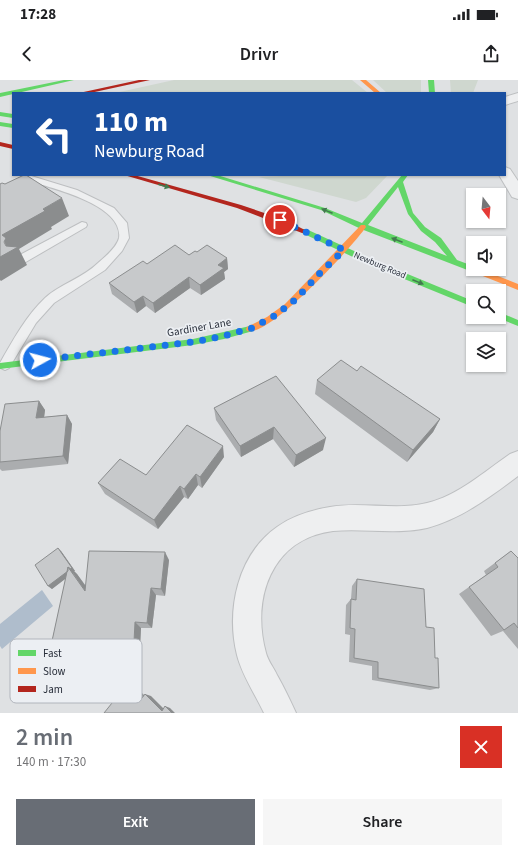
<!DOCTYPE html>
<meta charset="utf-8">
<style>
:root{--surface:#fff;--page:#f6f6f6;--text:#202124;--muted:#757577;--accent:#686d75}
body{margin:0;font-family:"Source Sans 3",sans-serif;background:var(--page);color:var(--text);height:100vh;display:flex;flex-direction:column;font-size:15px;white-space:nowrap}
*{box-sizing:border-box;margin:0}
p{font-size:13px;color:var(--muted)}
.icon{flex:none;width:22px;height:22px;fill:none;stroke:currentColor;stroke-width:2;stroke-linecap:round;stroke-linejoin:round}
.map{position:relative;height:633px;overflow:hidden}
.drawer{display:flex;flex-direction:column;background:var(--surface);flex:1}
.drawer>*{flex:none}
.banner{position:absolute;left:12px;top:12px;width:494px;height:84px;border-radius:0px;box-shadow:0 1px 3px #0004;background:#1a4fa0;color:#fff;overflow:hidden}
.needle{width:26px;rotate:164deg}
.tools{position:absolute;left:466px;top:108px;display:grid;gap:8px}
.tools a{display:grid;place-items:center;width:40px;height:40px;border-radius:0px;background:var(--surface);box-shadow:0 1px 3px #0004;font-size:20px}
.pin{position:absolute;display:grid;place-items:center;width:34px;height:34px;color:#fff;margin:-17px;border:2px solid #fff;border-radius:50%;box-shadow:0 1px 4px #0007}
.me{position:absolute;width:44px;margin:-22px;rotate:83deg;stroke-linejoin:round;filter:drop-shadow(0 0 3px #0008)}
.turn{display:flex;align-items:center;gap:14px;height:84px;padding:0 16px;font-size:18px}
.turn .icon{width:52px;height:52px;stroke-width:2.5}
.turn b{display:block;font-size:28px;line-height:34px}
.round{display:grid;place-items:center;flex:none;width:42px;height:42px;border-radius:0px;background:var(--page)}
.overview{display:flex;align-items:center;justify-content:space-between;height:68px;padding:0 16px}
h1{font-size:24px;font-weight:600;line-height:30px;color:var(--accent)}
.cta{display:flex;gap:8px;margin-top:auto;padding:8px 16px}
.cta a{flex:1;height:46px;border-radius:0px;background:var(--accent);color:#fff;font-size:16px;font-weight:600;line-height:46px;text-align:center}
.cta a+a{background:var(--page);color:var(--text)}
.status{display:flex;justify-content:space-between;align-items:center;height:28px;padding:0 20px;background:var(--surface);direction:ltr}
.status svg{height:11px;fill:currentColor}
header{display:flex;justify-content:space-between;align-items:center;height:52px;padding:0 16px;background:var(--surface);font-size:18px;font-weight:600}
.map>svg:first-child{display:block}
.green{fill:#cfd7cf}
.water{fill:#afbdcc}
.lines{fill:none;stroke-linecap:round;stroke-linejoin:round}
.lane-casing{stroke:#bdbfc1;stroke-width:2}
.street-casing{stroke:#bdbfc1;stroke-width:2}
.lane{fill:#eeeff0;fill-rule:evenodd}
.street{fill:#eeeff0;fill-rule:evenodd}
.fast{fill:#63d668;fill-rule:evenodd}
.slow{fill:#ff974d;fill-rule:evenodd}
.jam{fill:#b3261e;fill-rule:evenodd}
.wall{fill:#abadaf}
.shaded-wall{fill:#8b8d8e}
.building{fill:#c7c9cb;stroke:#8b8d8e}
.oneway{fill:#437a4f}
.route{stroke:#1a73e8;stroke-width:7;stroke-dasharray:0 12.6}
.labels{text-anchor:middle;stroke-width:3.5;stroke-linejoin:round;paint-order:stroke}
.far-street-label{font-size:9px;fill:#282e3a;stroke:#eceff3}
.street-label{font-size:11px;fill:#282e3a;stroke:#eceff3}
.key{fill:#eceff3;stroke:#b1b5bc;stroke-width:1}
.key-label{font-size:11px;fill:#282e3a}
</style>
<div class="status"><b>17:28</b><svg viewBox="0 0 49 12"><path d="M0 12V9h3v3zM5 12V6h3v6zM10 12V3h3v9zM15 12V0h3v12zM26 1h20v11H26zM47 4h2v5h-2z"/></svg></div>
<header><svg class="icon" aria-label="back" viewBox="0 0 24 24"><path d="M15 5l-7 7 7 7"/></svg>Drivr<svg class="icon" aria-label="share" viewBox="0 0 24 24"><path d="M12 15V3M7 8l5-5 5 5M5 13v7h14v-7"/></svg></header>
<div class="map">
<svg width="518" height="633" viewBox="0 0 518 633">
<rect width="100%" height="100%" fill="#dfe1e3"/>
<!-- green -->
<path class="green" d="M174,0H352L368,13H115Z
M373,0H421V13H387Z
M450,0H478L473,13H451Z
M307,95H388L366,118L356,122L259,97Z"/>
<!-- water -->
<path class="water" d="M42,510L53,526L2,569L0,566V544Z"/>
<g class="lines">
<!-- lane casing -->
<g class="lane-casing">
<path id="lane" d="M28,95L77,110L114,128L127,143L129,158L122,171L105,190L54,223L36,243L9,288L5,290L1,288L0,283C13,260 26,236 45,218C60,204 83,198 98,183C105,177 117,167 119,158C124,124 48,107 25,100L23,98L25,96Z
M82,142L86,143L87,145L86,147L24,183H16L15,180L16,177Z"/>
</g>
<!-- street casing -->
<g class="street-casing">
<path id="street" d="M518,13V21L505,25V17Z
M505,87L510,89L518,101V119L512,117L499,95H505Z
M518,371V396C490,417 461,439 427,448C396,455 364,448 333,451C271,459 251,519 266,573C268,581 274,588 277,595C284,607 290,620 296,633H264C255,614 242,595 237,575C226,531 237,475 277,447C292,436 312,430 330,427C362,421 395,431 427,423C457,416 484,392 510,374Z"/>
</g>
<!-- lane -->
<use href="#lane" class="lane"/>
<!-- street -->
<use href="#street" class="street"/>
<!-- fast -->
<path class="fast" d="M64,0H74L0,17V13Z
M428,0H434L435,13H429Z
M0,32L13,34V38L0,36Z
M0,42L13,44V48L0,46Z
M207,95H217L325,128L362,143L402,95H408L403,102L413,133L425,147L441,158L457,180L473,186V189H477L473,192L470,191L361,149L321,130ZM398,107L408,134L421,151L435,162L447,176L368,145Z
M302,149H306L376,181L473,221V227L370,185L302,153Z
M499,232L518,240V246L496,237H499Z
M250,246L253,247L254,249L253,251L224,259L193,265L0,289V283L193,259Z"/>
<!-- slow -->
<path class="slow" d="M360,0H366L381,13H375Z
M361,145H365L366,147C353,166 269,258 247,251L246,249L247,247L267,237L285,224Z
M473,186V189H480L518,204V210L470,191L469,189Z"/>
<!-- jam -->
<path class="jam" d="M139,0H150L90,13H79Z
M0,62L13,65V69L0,66Z
M124,95H134L241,125L285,140L307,151L306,153H302L237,128Z"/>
</g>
<!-- wall -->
<path class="wall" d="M197,172L227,178L228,189L224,192L225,199L201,215L190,208L155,233L146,226L137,233L112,214L109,203L147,184L189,175Z
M357,291L440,339L433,352L407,382L315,314L317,300Z
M276,296L323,370L294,387L273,359L241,377L216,340L214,328Z
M39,321L45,330L44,337L67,335L72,344L68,384L2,391L0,389V351Z
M224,377L202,408L198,405L188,419L184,417L158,449L105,414L98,403L146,395Z
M61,471L75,491H74L77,494L86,506L169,480L165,516L156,515L152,548H141L140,567L96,565L97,566H62L52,561L66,498L52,509L48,506Z
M511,471L517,478H518V569L503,551L491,556L459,514L486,495L484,491Z
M357,499L426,547L435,578L439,608L430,610L372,600V586L349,582L350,555L345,554L346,525L351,519L352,506Z"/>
<!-- shaded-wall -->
<path class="shaded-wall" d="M62,118L69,136L51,147L52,149L19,169L27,185L1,201L0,200V177L6,166L2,155L43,129Z
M227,178L228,189L224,192L225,199L201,215L200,205L218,185Z
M189,197L190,208L155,233L153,223Z
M143,216L146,226L137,233L134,222Z
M39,321L45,330L43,346L36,338Z
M67,335L72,344L68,384L63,376Z
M440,339L433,352L407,382L413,370Z
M274,347L273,359L241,377L240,366Z
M326,358L323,370L294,387L296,375Z
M223,366L224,377L202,408L200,397Z
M196,394L198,405L188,419L184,409Z
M180,406L184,417L158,449L154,440Z
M58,468L61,471L75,491H74L77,494L94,518L85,511L73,493L52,509L48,506Z
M165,472L169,480L165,516L161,509Z
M151,508L156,515L152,548L147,543Z
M135,542L141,548L140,567L134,562Z
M128,603L135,606L149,620L142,618Z
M145,614L151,616L167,632L162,631Z
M165,626L170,628L175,633H172Z"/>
<!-- building -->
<path class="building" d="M24,95H26L62,118L43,129L45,131L2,155L6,158L4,162L6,166L18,167L0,177V104L2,103L5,104Z
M175,165L189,175L195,171L197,172L207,165L227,178L218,185L224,188L200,205L189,197L153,223L143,216L134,222L109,203L143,181L147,184Z
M341,280L357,291L361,286L440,339L413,370L317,300Z
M276,296L326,358L296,375L274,347L240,366L214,328Z
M39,321L36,338L67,335L63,376L0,382V351L5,324Z
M187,345L223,366L200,397L196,394L184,409L180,406L154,440L98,403L120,379L146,395Z
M58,468L72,488L71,489L68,487V491L48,506L35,485Z
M89,471L165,472L161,509L151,508L147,543L135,542L134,562L88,560L89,561H52L68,487L85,511Z
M511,471L518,478V548L514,543L504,550L469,507L498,487L495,483Z
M357,499L424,509L426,547L434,548L435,578H438L439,608L378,598V582L354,578L355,549L350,548L351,519L356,520Z
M128,603L142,618L145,614L162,631L165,626L172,633H104Z"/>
<!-- one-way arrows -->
<defs><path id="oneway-solid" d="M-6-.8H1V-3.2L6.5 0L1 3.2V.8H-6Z"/></defs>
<g class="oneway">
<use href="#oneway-solid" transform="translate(164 106) rotate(16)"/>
<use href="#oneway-solid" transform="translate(327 131) rotate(-158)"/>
<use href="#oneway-solid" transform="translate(397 160) rotate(-159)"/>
<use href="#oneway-solid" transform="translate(418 202) rotate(22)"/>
</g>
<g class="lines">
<!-- route -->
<path class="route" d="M40,280L193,262L224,256L252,248L276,235L296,219L320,193L344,170L280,140"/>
</g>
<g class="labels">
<!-- far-street labels -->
<g class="far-street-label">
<text transform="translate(380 185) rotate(23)" y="3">Newburg Road</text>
</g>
<!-- street labels -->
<g class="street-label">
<text transform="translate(199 247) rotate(-10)" y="4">Gardiner Lane</text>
</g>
</g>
<!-- legend -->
<rect x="10" y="559" width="132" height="64" rx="6" class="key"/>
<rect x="18" y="570" width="18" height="6" fill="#63d668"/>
<rect x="18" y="588" width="18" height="6" fill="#ff974d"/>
<rect x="18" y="606" width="18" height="6" fill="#b3261e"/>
<g class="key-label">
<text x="43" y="577">Fast</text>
<text x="43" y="595">Slow</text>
<text x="43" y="613">Jam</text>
</g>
</svg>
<div class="tools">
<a><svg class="needle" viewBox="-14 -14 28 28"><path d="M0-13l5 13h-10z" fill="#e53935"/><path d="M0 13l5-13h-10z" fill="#757577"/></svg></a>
<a><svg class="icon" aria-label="sound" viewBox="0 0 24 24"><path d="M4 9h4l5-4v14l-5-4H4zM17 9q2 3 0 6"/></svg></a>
<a><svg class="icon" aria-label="search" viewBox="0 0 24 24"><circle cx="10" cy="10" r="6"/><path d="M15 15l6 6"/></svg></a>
<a><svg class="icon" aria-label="layers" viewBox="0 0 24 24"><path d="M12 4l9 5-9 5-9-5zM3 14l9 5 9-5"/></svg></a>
</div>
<div class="pin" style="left:280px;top:140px;background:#d93025"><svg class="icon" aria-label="arrive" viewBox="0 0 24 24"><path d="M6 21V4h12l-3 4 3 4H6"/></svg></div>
<svg class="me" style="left:40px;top:280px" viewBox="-20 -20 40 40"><circle r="17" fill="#1a73e8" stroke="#fff" stroke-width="3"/><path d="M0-11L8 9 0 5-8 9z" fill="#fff"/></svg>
<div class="banner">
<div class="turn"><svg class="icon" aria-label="left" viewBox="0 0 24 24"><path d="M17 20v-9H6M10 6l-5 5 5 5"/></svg><div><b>110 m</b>Newburg Road</div></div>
</div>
</div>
<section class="drawer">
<div class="overview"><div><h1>2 min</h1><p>140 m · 17:30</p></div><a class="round" style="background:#d93025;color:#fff"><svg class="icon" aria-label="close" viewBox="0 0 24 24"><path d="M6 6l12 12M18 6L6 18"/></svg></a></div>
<div class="cta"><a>Exit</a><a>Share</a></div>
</section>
